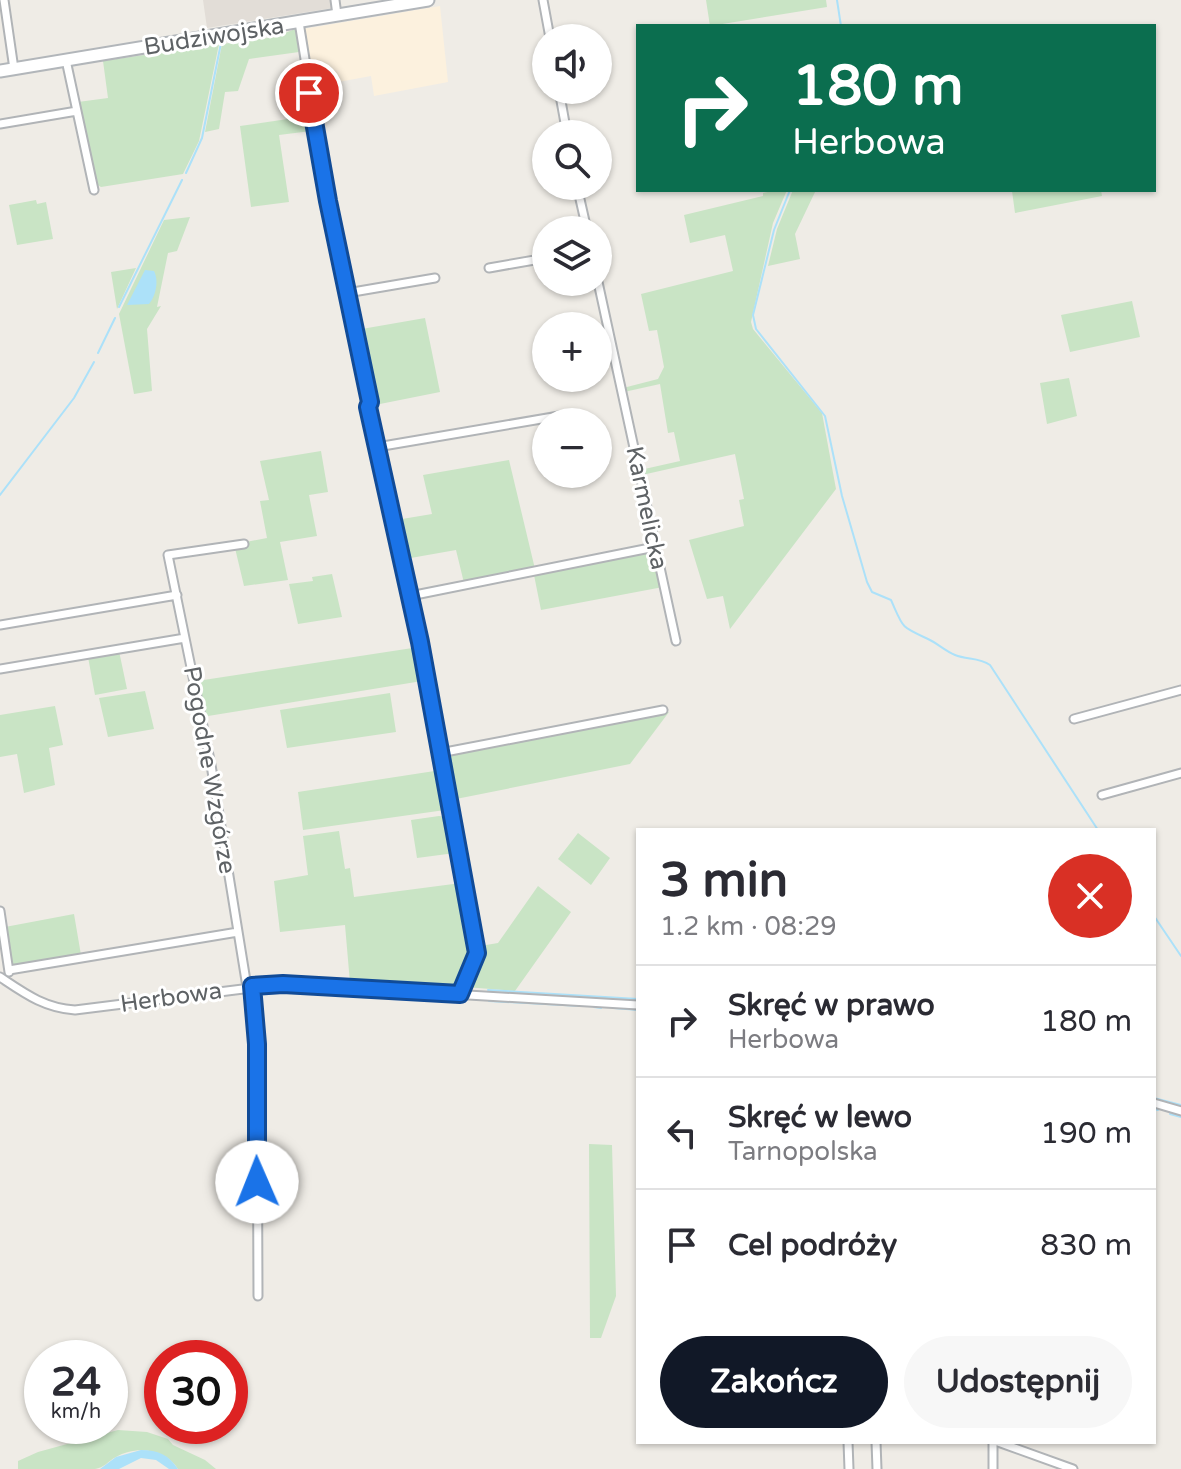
<!DOCTYPE html>
<html lang="pl">
<meta charset="utf-8">
<style>
:root{--surface:#fff;--page:#f7f7f7;--text:#2b2b33;--muted:#7c7c81;--line:#e1e1e2;--accent:#111827}
body{margin:0;font-family:"Varela Round",sans-serif;background:var(--page);color:var(--text);height:100vh;display:flex;flex-direction:column;font-size:30px;white-space:nowrap}
*{box-sizing:border-box;margin:0}
p{font-size:26px;color:var(--muted)}
.icon{flex:none;width:44px;height:44px;fill:none;stroke:currentColor;stroke-width:2;stroke-linecap:round;stroke-linejoin:round}
.map{position:relative;flex:1;overflow:hidden}
.sheet{position:absolute;left:636px;top:828px;width:520px;height:616px;display:flex;flex-direction:column;background:var(--surface);border-radius:0px;box-shadow:0 2px 6px #0004}
.sheet>*{flex:none}
.top-card{position:absolute;left:636px;top:24px;width:520px;height:168px;border-radius:0px;box-shadow:0 2px 6px #0004;background:#0b6e4f;color:#fff;overflow:hidden}
.fabs{position:absolute;left:532px;top:24px;display:grid;gap:16px}
.fabs a{display:grid;place-items:center;width:80px;height:80px;border-radius:50%;background:var(--surface);box-shadow:0 2px 6px #0004;font-size:40px}
.speed{position:absolute;left:24px;top:1340px;display:flex;gap:16px;font-size:40px;font-weight:700;text-align:center}
.speed>*{display:grid;place-content:center;width:104px;height:104px;border-radius:50%;background:var(--surface);box-shadow:0 2px 6px #0004;line-height:1}
.speed small{font-size:20px;font-weight:400}
.speed .limit{border:12px solid #d22;background:#fff;color:#111}
.pin{position:absolute;display:grid;place-items:center;width:68px;height:68px;color:#fff;margin:-34px;border:4px solid #fff;border-radius:50%;box-shadow:0 2px 8px #0007}
.me{position:absolute;width:88px;margin:-44px;rotate:359deg;stroke-linejoin:round;filter:drop-shadow(0 0 6px #0008)}
.turn{display:flex;align-items:center;gap:28px;height:168px;padding:0 24px;font-size:36px}
.turn .icon{width:104px;height:104px;stroke-width:2.5}
.turn b{display:block;font-size:56px;line-height:68px}
.round{display:grid;place-items:center;flex:none;width:84px;height:84px;border-radius:42px;background:var(--page)}
.head{display:flex;align-items:center;justify-content:space-between;height:136px;padding:0 24px}
h1{font-size:48px;font-weight:700;line-height:60px}
.action{display:flex;gap:16px;margin-top:auto;padding:16px 24px}
.action a{flex:1;height:92px;border-radius:48px;background:var(--accent);color:#fff;font-size:32px;font-weight:700;line-height:92px;text-align:center}
.action a+a{background:var(--page);color:var(--text)}
ul{padding:0;list-style:none}
li{display:flex;align-items:center;gap:24px;height:112px;padding:0 24px;border-top:2px solid var(--line)}
li div{flex:1}
li b{display:block;font-size:30px}
li em{font-style:normal}
.map>svg:first-child{display:block}
.commercial{fill:#fcf1de}
.education{fill:#e2ddd7}
.green{fill:#c9e4c5}
.water{fill:#ace1f9}
.lines{fill:none;stroke-linecap:round;stroke-linejoin:round}
.stream{stroke:#ace1f9;stroke-width:2}
.street-casing{stroke:#b1b4b7;stroke-width:11}
.secondary-casing{stroke:#b2b6ba;stroke-width:15}
.street{stroke:#fff;stroke-width:7}
.secondary{stroke:#fff;stroke-width:11}
.route-casing{stroke:#114b97;stroke-width:20}
.route{stroke:#1a73e8;stroke-width:14}
.labels{text-anchor:middle;stroke-width:6;stroke-linejoin:round;paint-order:stroke}
.street-label{font-size:24px;fill:#5e6265;stroke:#fff}
</style>
<div class="map">
<svg width="1181" height="1469" viewBox="0 0 1181 1469">
<rect width="100%" height="100%" fill="#efece6"/>
<!-- commercial -->
<path class="commercial" d="M440,6L448,82L374,96L371,76L311,87L303,29Z"/>
<!-- education -->
<path class="education" d="M203,0H332L333,8L207,28Z"/>
<!-- green -->
<path class="green" d="M706,0H826L827,7L710,26Z
M295,29L299,52L249,59L238,91L225,92L219,129L205,132L222,44L275,37Z
M219,44L199,141L183,174L101,187L96,184L78,102L108,98L103,61Z
M308,116L311,131L279,135L289,202L251,207L240,126Z
M777,190H787L773,223L751,322L753,329L822,413L836,489L730,629L723,596L707,599L689,540L744,526L739,500L744,499L735,454L642,475L640,470L680,461L674,432L668,433L660,384L624,392L623,388L658,379L664,367L657,330L649,331L641,294L733,271L725,235L690,243L684,215L763,196V193Z
M793,190H816L795,234L800,259L768,266L777,229Z
M1101,190L1102,196L1015,213L1012,191Z
M36,200L37,204L46,202L53,239L17,245L9,205Z
M190,217L177,251L168,253L157,307L161,306L147,329L152,391L134,394L119,314L164,220Z
M136,268L117,309L111,272Z
M1132,301L1140,337L1070,352L1061,315Z
M425,318L440,392L370,406L356,330Z
M1069,378L1077,416L1047,424L1040,383Z
M321,451L328,492L309,495L317,536L280,542L288,580L244,586L235,548L246,542L267,538L260,501L269,500L260,461Z
M509,460L535,569L464,583L456,550L405,559L396,520L432,514L423,475Z
M649,552L656,556L663,587L541,610L534,575Z
M332,574L342,617L298,624L289,584L313,581L312,577Z
M419,647L425,677L422,681L208,716L203,713L197,681Z
M119,651L127,689L95,695L88,657Z
M145,691L154,729L108,737L99,698Z
M390,693L396,732L287,748L280,710Z
M55,706L63,745L49,748L55,785L24,793L17,754L0,757V715Z
M669,712L630,764L451,800L444,760L447,756Z
M441,770L448,807L445,810L303,830L298,792Z
M439,816L447,817L455,853L417,858L411,820Z
M339,831L345,869L350,868L354,897L461,883L471,942V957L457,989L350,983L345,925L280,932L274,881L308,875L303,836Z
M578,833L610,858L591,885L558,859Z
M538,886L571,912L515,991L465,987L485,959L480,946L498,943Z
M74,914L81,955L11,967L5,927Z
M589,1144L612,1145L616,1296L601,1338H590Z
M118,1430L147,1432L168,1439L173,1445L205,1460L216,1469H178C166,1449 136,1445 116,1457C108,1461 104,1468 95,1469C69,1469 43,1469 18,1469V1461L38,1452Z"/>
<!-- water -->
<path class="water" d="M145,270L154,271C159,280 156,296 149,304L127,305Z
M141,1450C158,1450 169,1455 178,1469H169L156,1460L141,1458L119,1469H100L116,1457Z"/>
<g class="lines">
<!-- stream -->
<path class="stream" d="M837,0L841,26
M186,173L202,138L221,43
M790,190L774,230L753,315L756,329L825,416L842,496L867,582L872,592L891,600C904,629 900,626 928,639C937,643 945,651 955,655C967,660 979,657 990,665L1098,830
M119,307L182,180
M98,353L115,318
M0,495L74,398L94,362
M1154,916L1181,956
M488,990L638,999
M489,1001L582,1006
M594,1007L601,1008
M614,1008L638,1010
M1154,1098L1181,1105
M1154,1109L1158,1110
M1170,1114L1181,1117"/>
<!-- street casing -->
<g class="street-casing">
<path id="street" d="M4,0L14,69
M335,0L337,15
M543,0L550,38
M299,22L328,201L370,402L368,407L420,642L477,953L460,994
M66,60L94,190
M559,90L567,134
M0,124L77,111
M577,186L587,230
M489,268L546,258
M598,282L676,641
M347,293L435,278
M377,447L559,416
M244,544L168,555L211,765L247,987
M410,596L655,547
M0,625L177,595
M0,669L185,638
M1074,719L1181,690
M440,753L663,710
M1102,795L1181,773
M0,911L9,972
M9,970L238,932
M0,977C24,993 44,1008 75,1010L283,984L638,1005
M252,986L257,1044L258,1296
M1154,1103L1181,1111
M848,1442L849,1469
M876,1442L877,1469
M993,1442V1469
M998,1442L1073,1469"/>
</g>
<!-- secondary casing -->
<g class="secondary-casing">
<path id="secondary" d="M0,71L428,0"/>
</g>
<!-- street -->
<use href="#street" class="street"/>
<!-- secondary -->
<use href="#secondary" class="secondary"/>
</g>
<g class="lines">
<!-- route casing -->
<g class="route-casing">
<path id="route" d="M257,1182V1044L252,986L283,984L460,994L477,953L420,642L368,407L370,402L328,201L309,93"/>
</g>
<!-- route -->
<use href="#route" class="route"/>
</g>
<g class="labels">
<!-- street labels -->
<g class="street-label">
<text transform="translate(214 36) rotate(-9)" y="8">Budziwojska</text>
<text transform="translate(647 508) rotate(78)" y="8">Karmelicka</text>
<text transform="translate(210 770) rotate(80)" y="8">Pogodne Wzgórze</text>
<text transform="translate(171 997) rotate(-8)" y="8">Herbowa</text>
</g>
</g>
</svg>
<div class="fabs">
<a><svg class="icon" aria-label="sound" viewBox="0 0 24 24"><path d="M4 9h4l5-4v14l-5-4H4zM17 9q2 3 0 6"/></svg></a>
<a><svg class="icon" aria-label="search" viewBox="0 0 24 24"><circle cx="10" cy="10" r="6"/><path d="M15 15l6 6"/></svg></a>
<a><svg class="icon" aria-label="layers" viewBox="0 0 24 24"><path d="M12 4l9 5-9 5-9-5zM3 14l9 5 9-5"/></svg></a>
<a>+</a>
<a>−</a>
</div>
<div class="speed"><div>24<small>km/h</small></div><div class="limit">30</div></div>
<div class="pin" style="left:309px;top:93px;background:#d93025"><svg class="icon" aria-label="arrive" viewBox="0 0 24 24"><path d="M6 21V4h12l-3 4 3 4H6"/></svg></div>
<svg class="me" style="left:257px;top:1182px" viewBox="-20 -20 40 40"><circle r="19" fill="#fff"/><path d="M0-13L10 11 0 6-10 11z" fill="#1a73e8"/></svg>
<div class="top-card">
<div class="turn"><svg class="icon" aria-label="right" viewBox="0 0 24 24"><path d="M7 20v-9h11M14 6l5 5-5 5"/></svg><div><b>180 m</b>Herbowa</div></div>
</div>
<section class="sheet">
<div class="head"><div><h1>3 min</h1><p>1.2 km · 08:29</p></div><a class="round" style="background:#d93025;color:#fff"><svg class="icon" aria-label="close" viewBox="0 0 24 24"><path d="M6 6l12 12M18 6L6 18"/></svg></a></div>
<ul>
<li><svg class="icon" aria-label="right" viewBox="0 0 24 24"><path d="M7 20v-9h11M14 6l5 5-5 5"/></svg><div><b>Skręć w prawo</b><p>Herbowa</p></div><em>180 m</em></li>
<li><svg class="icon" aria-label="left" viewBox="0 0 24 24"><path d="M17 20v-9H6M10 6l-5 5 5 5"/></svg><div><b>Skręć w lewo</b><p>Tarnopolska</p></div><em>190 m</em></li>
<li><svg class="icon" aria-label="arrive" viewBox="0 0 24 24"><path d="M6 21V4h12l-3 4 3 4H6"/></svg><div><b>Cel podróży</b></div><em>830 m</em></li>
</ul>
<div class="action"><a>Zakończ</a><a>Udostępnij</a></div>
</section>
</div>
